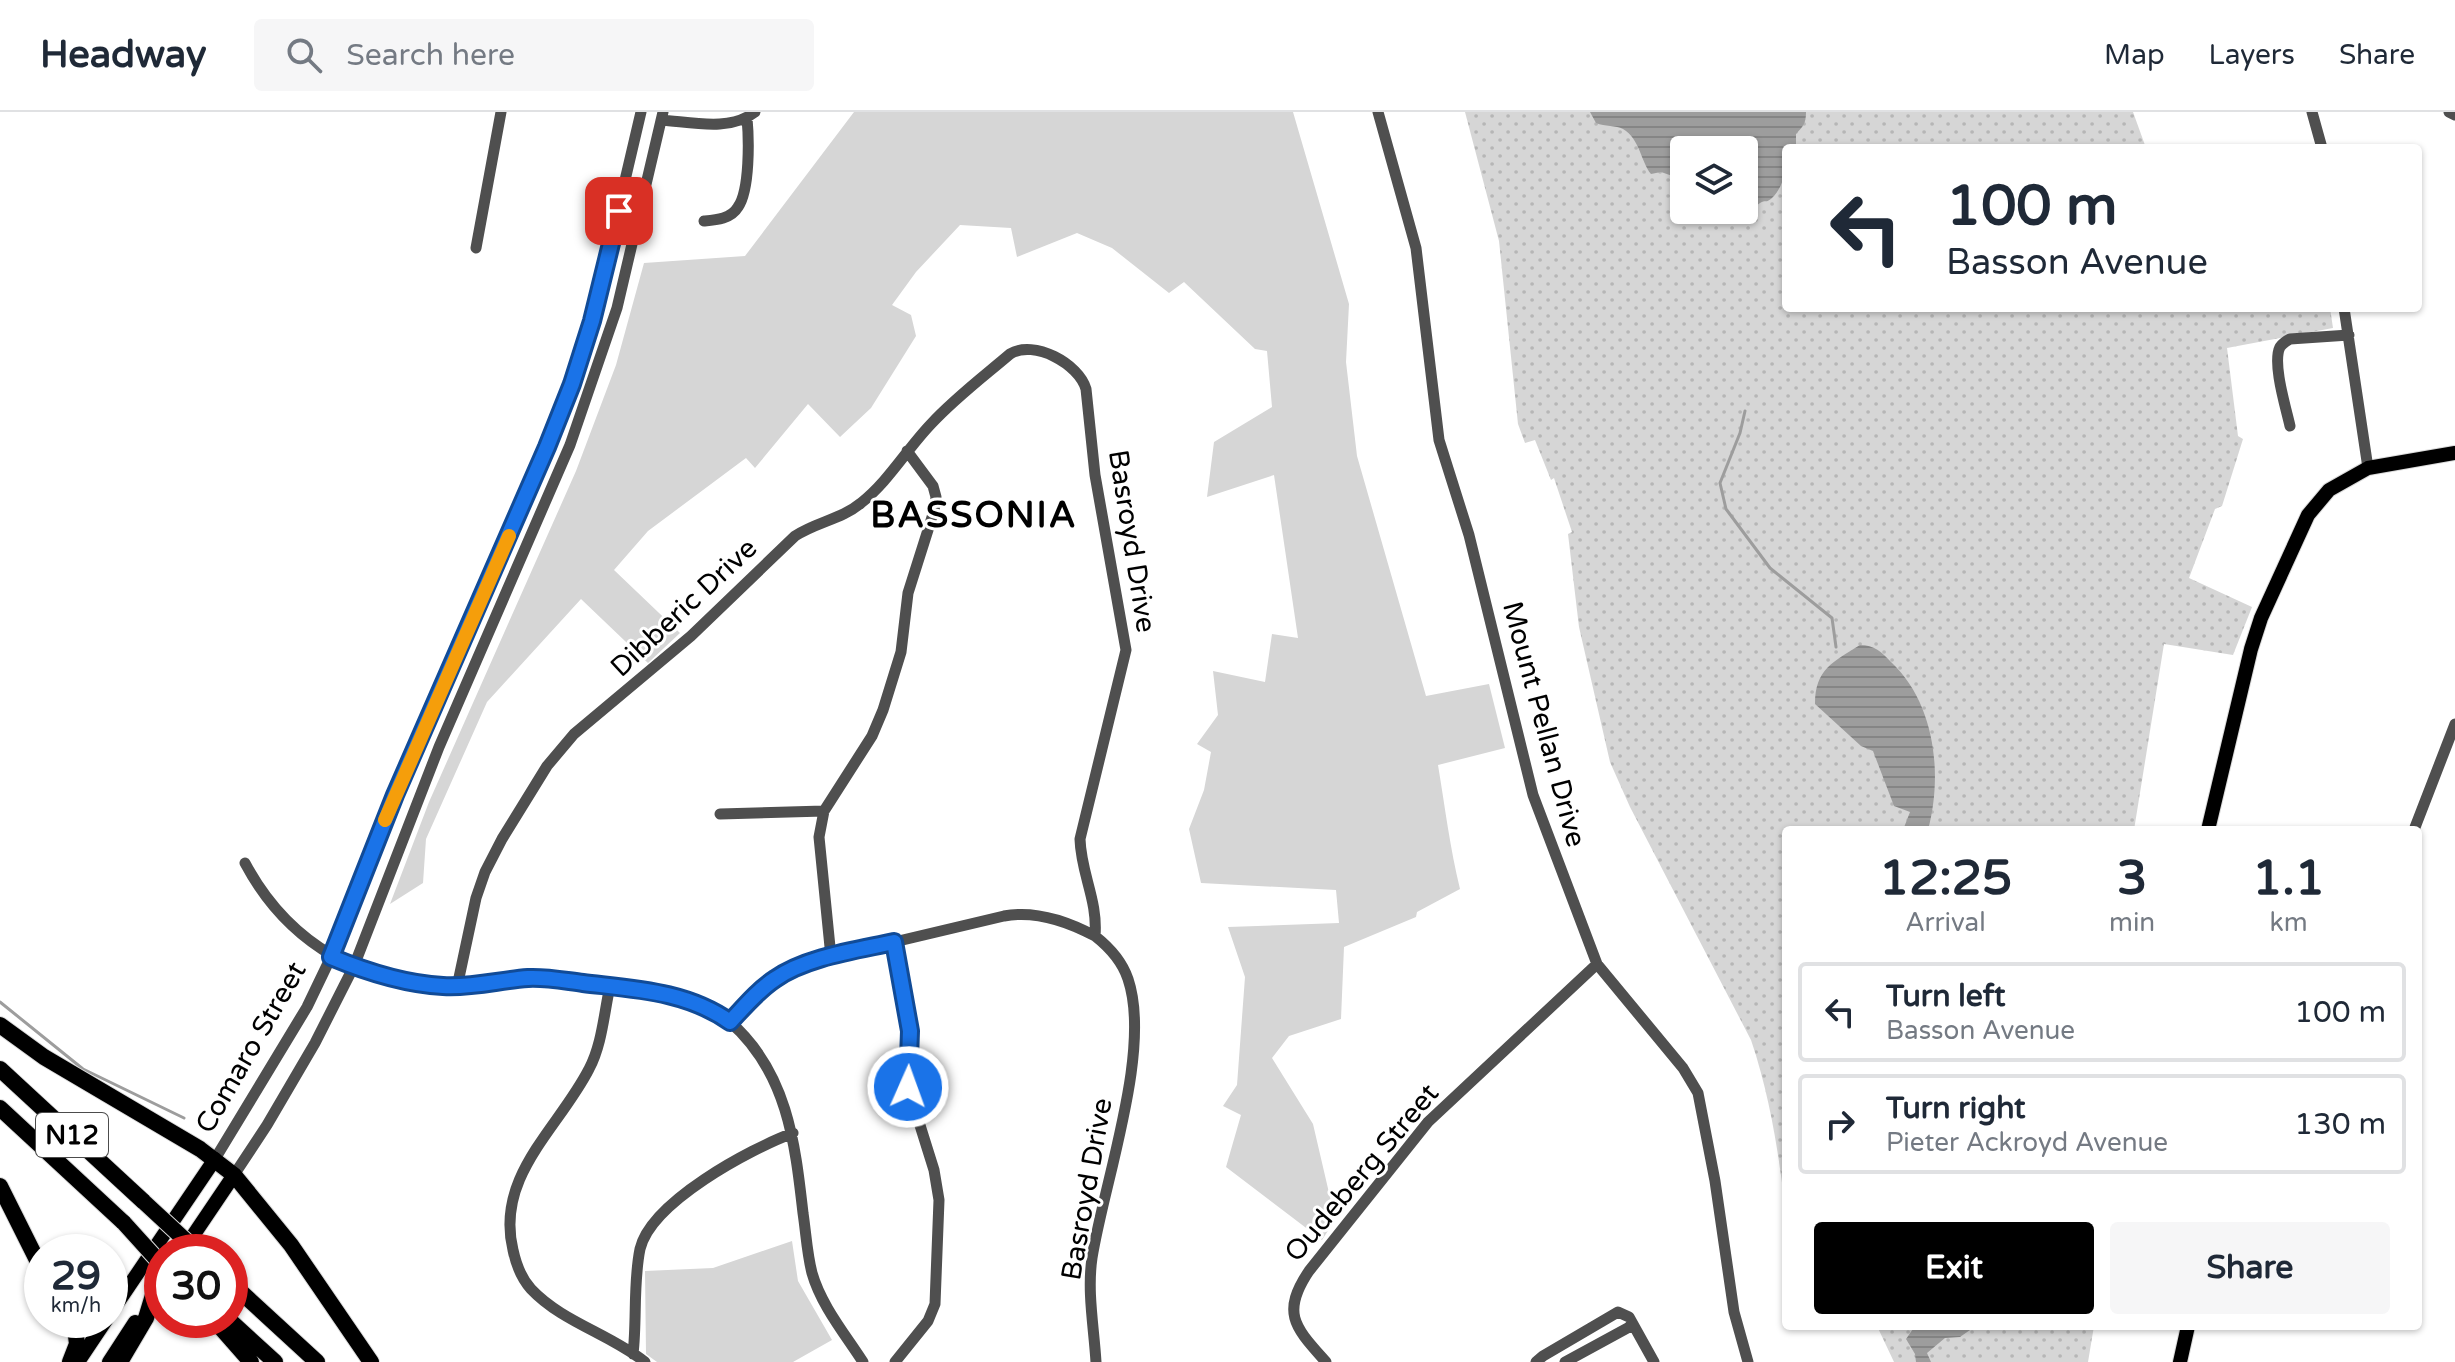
<!DOCTYPE html>
<style>
:root{--surface:#fff;--page:#f6f6f7;--text:#1f2937;--muted:#747a83;--line:#e0e1e3;--accent:#000}
body{margin:0;font-family:"Varela Round",sans-serif;background:var(--page);color:var(--text);height:100vh;display:flex;flex-direction:column;font-size:30px;white-space:nowrap}
*{box-sizing:border-box;margin:0}
p{font-size:26px;color:var(--muted)}
.icon{flex:none;width:44px;height:44px;fill:none;stroke:currentColor;stroke-width:2;stroke-linecap:round;stroke-linejoin:round}
.map{position:relative;flex:1;overflow:hidden}
.sheet{position:absolute;left:1782px;top:714px;width:640px;height:504px;display:flex;flex-direction:column;background:var(--surface);border-radius:8px;box-shadow:0 2px 6px #0004}
.sheet>*{flex:none}
.top-card{position:absolute;left:1782px;top:32px;width:640px;height:168px;border-radius:8px;box-shadow:0 2px 6px #0004;background:#fff;color:var(--text);overflow:hidden}
.controls{position:absolute;left:1670px;top:24px;display:grid;gap:16px}
.controls a{display:grid;place-items:center;width:88px;height:88px;border-radius:8px;background:var(--surface);box-shadow:0 2px 6px #0004;font-size:40px}
.speed{position:absolute;left:24px;top:1122px;display:flex;gap:16px;font-size:40px;font-weight:700;text-align:center}
.speed>*{display:grid;place-content:center;width:104px;height:104px;border-radius:50%;background:var(--surface);box-shadow:0 2px 6px #0004;line-height:1}
.speed small{font-size:20px;font-weight:400}
.speed .limit{border:12px solid #d22;background:#fff;color:#111}
.pin{position:absolute;display:grid;place-items:center;width:68px;height:68px;color:#fff;margin:-34px;border-radius:16px;box-shadow:0 4px 12px #0006}
.me{position:absolute;width:88px;margin:-44px;rotate:2deg;stroke-linejoin:round;filter:drop-shadow(0 0 6px #0008)}
.turn{display:flex;align-items:center;gap:28px;height:168px;padding:0 32px;font-size:36px}
.turn .icon{width:104px;height:104px;stroke-width:2.5}
.turn b{display:block;font-size:56px;line-height:68px}
.eta{display:flex;justify-content:space-evenly;align-items:center;height:136px;text-align:center}
.eta b{font-size:48px;font-weight:800;line-height:56px}
.button{display:flex;gap:16px;margin-top:auto;padding:16px 32px}
.button a{flex:1;height:92px;border-radius:8px;background:var(--accent);color:#fff;font-size:32px;font-weight:800;line-height:92px;text-align:center}
.button a+a{background:var(--page);color:var(--text)}
ul{padding:0;list-style:none}
li{display:flex;align-items:center;gap:24px;height:100px;margin:0 16px 12px;padding:0 16px;border:4px solid var(--line);border-radius:8px}
li div{flex:1}
li b{display:block;font-size:30px}
li em{font-style:normal}
header{display:flex;align-items:center;gap:48px;box-sizing:border-box;height:112px;padding:0 40px;background:var(--surface);border-bottom:2px solid var(--line)}
header strong{font-size:38px}
nav{display:flex;gap:44px;margin-inline-start:auto;font-size:28px}
.search{width:560px;height:72px;background:var(--page);display:flex;align-items:center;gap:20px;box-sizing:border-box;padding:0 28px;border-radius:8px;color:var(--muted);font-size:30px}
.map>svg:first-child{display:block}
.grass{fill:url(#grass-dots);fill-rule:evenodd}
.green{fill:#d6d6d6}
.water{fill:url(#water-rules)}
.lines{fill:none;stroke-linecap:round;stroke-linejoin:round}
.stream{stroke:#9d9d9d;stroke-width:3}
.major-casing{stroke:#dbdbdb;stroke-width:16}
.highway-casing{stroke:#dbdbdb;stroke-width:18}
.minor{stroke:#4f4f4f;stroke-width:11}
.major{stroke:#000;stroke-width:14}
.highway{stroke:#000;stroke-width:16}
.highway-bridge-casing{stroke:#dbdbdb;stroke-width:18;stroke-linecap:butt}
.highway-bridge{stroke:#000;stroke-width:16}
.route-casing{stroke:#114b97;stroke-width:20}
.route{stroke:#1a73e8;stroke-width:14}
.slow{stroke:#f59e0b;stroke-width:14}
.labels{text-anchor:middle;stroke-width:6;stroke-linejoin:round;paint-order:stroke}
.shield{fill:#fff;stroke:#4c4c4c;stroke-width:2}
.shield-label{font-size:26px;font-weight:bold;fill:#000}
.street-label{font-size:28px;fill:#000;stroke:#fff}
.district-label{font-size:36px;font-weight:bold;letter-spacing:2px;fill:#000;stroke:#fff}
</style>
<header>
<strong>Headway</strong>
<div class="search"><svg class="icon" aria-label="search" viewBox="0 0 24 24"><circle cx="10" cy="10" r="6"/><path d="M15 15l6 6"/></svg>Search here</div>
<nav><a>Map</a><a>Layers</a><a>Share</a></nav>
</header>
<div class="map">
<svg width="2455" height="1250" viewBox="0 0 2455 1250">
<defs>
<pattern id="grass-dots" width="8" height="8" patternUnits="userSpaceOnUse" patternTransform="scale(2)"><rect width="8" height="8" fill="#d6d6d6"/><path d="M2 2h.1M6 6h.1" fill="none" stroke="#b6b6b6" stroke-width="1.8" stroke-linecap="round"/></pattern>
<pattern id="water-rules" width="6" height="5" patternUnits="userSpaceOnUse" patternTransform="scale(2)"><rect width="6" height="5" fill="#9d9d9d"/><path d="M0 2.5h6" fill="none" stroke="#858585"/></pattern>
</defs>
<rect width="100%" height="100%" fill="#fff"/>
<!-- grass -->
<path class="grass" d="M1465,0H2133L2146,36H1786V196H2330L2333,216L2227,236L2238,324L2243,327L2222,394L2215,397L2189,466L2252,495L2233,543L2164,532L2134,718H1786V1102C1779,1043 1770,984 1751,928L1630,695L1610,650L1579,515L1568,422L1572,420L1554,366L1551,368L1535,328L1525,331L1518,312L1499,129ZM1684,38H1744V98H1684Z
M1877,1214H2094L2088,1250H1894Z"/>
<!-- green -->
<path class="green" d="M854,0H1293L1349,192L1346,250L1357,344L1426,584L1489,572L1505,636L1438,653C1445,695 1450,736 1460,777L1417,800L1416,805L1344,835L1341,907L1289,924L1272,946L1313,1012L1333,1098L1328,1106L1331,1114L1322,1128L1226,1055L1241,1003L1223,994L1237,973L1245,865L1228,815L1339,811L1336,778L1201,771L1189,717L1204,678L1211,640L1197,632L1218,603L1213,559L1265,570L1272,522L1298,526L1274,363L1207,385L1214,330L1272,295L1267,239L1255,237L1184,170L1169,181L1112,136L1077,121L1017,145L1011,116L960,113L916,160L892,193L911,203L916,224L871,296L840,325L808,292L755,356L746,346L648,419L614,458L680,521L648,551L581,487L487,590L426,727L423,771L390,792L429,690L576,359L616,253L644,151L745,144Z
M792,1129L798,1169L832,1228L793,1250H657L646,1242L645,1159L713,1156Z"/>
<!-- water -->
<path class="water" d="M1590,0H1806C1806,12 1803,14 1796,22V36H1786C1786,54 1786,72 1772,86C1765,92 1767,87 1760,91C1752,96 1751,105 1741,109L1725,101L1708,107L1701,100V98H1744V38H1684V68L1661,60L1651,62C1641,50 1640,27 1623,17C1616,13 1605,15 1596,11Z
M1860,533C1874,533 1882,540 1891,550C1935,591 1943,662 1928,718H1903L1910,700L1894,694L1873,639L1861,634L1815,592C1815,557 1833,550 1860,533Z
M1915,1214H1969L1970,1218L1960,1225L1945,1226L1927,1241L1931,1250H1916L1915,1242L1906,1227Z"/>
<g class="lines">
<!-- stream -->
<path class="stream" d="M1745,299L1740,321L1720,371L1726,397L1770,456L1832,506L1836,535
M0,890L83,957L184,1006"/>
<!-- major casing -->
<g class="major-casing">
<path id="major" d="M2208,718L2251,537L2261,506L2308,403L2329,378L2368,356L2455,341
M182,1140L234,1063
M110,1202L215,1047
M78,1250L106,1208
M109,1250L135,1210
M2180,1250L2188,1214"/>
</g>
<!-- highway casing -->
<g class="highway-casing">
<path id="highway" d="M0,913L44,945L200,1037L234,1063L291,1133L371,1250
M0,957L144,1090
M0,996L124,1111
M0,1074L42,1158
M230,1170L317,1250
M214,1208L251,1250
M229,1208L275,1250
M70,1250L77,1232L74,1208
M120,1250L146,1206L153,1183"/>
</g>
<!-- minor -->
<path class="minor" d="M1378,0L1416,136L1439,328L1469,423L1533,683L1597,852L1683,956L1698,981L1715,1069L1734,1200L1748,1250
M2312,0L2322,36
M2449,0L2455,3
M661,8C691,10 730,20 755,0
M704,109C716,108 731,107 738,95C750,78 749,27 747,6
M476,136L501,0
M2344,196L2368,356
M2290,314C2286,296 2272,251 2280,235C2283,231 2286,229 2290,227L2349,223
M720,702L824,699
M2414,718L2455,612
M245,751C288,832 365,876 458,875C482,875 506,867 530,866C561,864 595,872 626,876C660,879 702,886 729,909C787,959 795,1030 803,1101C806,1121 807,1142 812,1161C821,1193 845,1222 863,1250
M894,830L910,919L908,975L934,1058L939,1088L935,1192L928,1209L895,1250
M831,845L819,725L824,699L872,624L883,598L901,540L908,481L934,399L936,385L933,374L907,339
M610,874C604,901 602,933 589,957C559,1016 495,1064 513,1138C516,1152 521,1166 531,1177C562,1210 610,1222 645,1250
M457,875L476,786L485,760L502,727L547,654L574,622L691,524L795,424C816,410 842,407 861,391C888,370 907,337 931,312C955,286 983,265 1010,242C1034,227 1079,252 1086,277L1095,363L1126,538L1080,727C1081,762 1098,788 1095,824C1109,835 1122,849 1128,867C1152,938 1104,1070 1092,1146C1087,1180 1094,1216 1096,1250
M730,910L772,869L796,857L831,845L1004,804C1036,798 1067,809 1095,824
M215,1047L307,895L331,845L395,683L547,335L572,272L592,209L641,0
M234,1063L267,1013L315,931L354,854L439,635L570,333L617,196L663,0
M633,1242C637,1208 633,1171 640,1137C651,1090 750,1037 793,1021
M1326,1250C1296,1216 1280,1202 1309,1159L1428,1010L1597,852
M1536,1250L1543,1244L1618,1200L1629,1205L1654,1250
M1565,1250L1633,1213"/>
<!-- major -->
<use href="#major" class="major"/>
<!-- highway -->
<use href="#highway" class="highway"/>
<!-- highway-bridge casing -->
<g class="highway-bridge-casing">
<path id="highway-bridge" d="M144,1090L198,1140
M124,1111L162,1153"/>
</g>
<!-- highway-bridge -->
<use href="#highway-bridge" class="highway-bridge"/>
</g>
<g class="lines">
<!-- route casing -->
<g class="route-casing">
<path id="route" d="M619,99L592,209L572,272L547,335L395,683L331,845C367,860 404,872 443,874C472,876 500,868 528,866C547,865 566,869 583,871C633,877 687,879 730,910C744,895 758,878 775,867C806,845 858,838 894,830L910,919L908,975"/>
</g>
<!-- route -->
<use href="#route" class="route"/>
<!-- slow -->
<path class="slow" d="M385,708L509,424"/>
</g>
<g class="labels">
<!-- shield labels -->
<rect class="shield" x="36" y="1001" width="72" height="44" rx="6"/>
<g class="shield-label">
<text x="72" y="1032">N12</text>
</g>
<!-- street labels -->
<g class="street-label">
<text transform="translate(1133 429) rotate(81)" y="10">Basroyd Drive</text>
<text transform="translate(683 495) rotate(-43)" y="10">Dibberic Drive</text>
<text transform="translate(1545 612) rotate(75)" y="10">Mount Pellan Drive</text>
<text transform="translate(250 935) rotate(-60)" y="10">Comaro Street</text>
<text transform="translate(1361 1060) rotate(-50)" y="10">Oudeberg Street</text>
<text transform="translate(1086 1077) rotate(-80)" y="10">Basroyd Drive</text>
</g>
<!-- district labels -->
<g class="district-label">
<text x="974" y="415">BASSONIA</text>
</g>
</g>
</svg>
<div class="controls">
<a><svg class="icon" aria-label="layers" viewBox="0 0 24 24"><path d="M12 4l9 5-9 5-9-5zM3 14l9 5 9-5"/></svg></a>
</div>
<div class="speed"><div>29<small>km/h</small></div><div class="limit">30</div></div>
<div class="pin" style="left:619px;top:99px;background:#d93025"><svg class="icon" aria-label="arrive" viewBox="0 0 24 24"><path d="M6 21V4h12l-3 4 3 4H6"/></svg></div>
<svg class="me" style="left:908px;top:975px" viewBox="-20 -20 40 40"><circle r="17" fill="#1a73e8" stroke="#fff" stroke-width="3"/><path d="M0-11L8 9 0 5-8 9z" fill="#fff"/></svg>
<div class="top-card">
<div class="turn"><svg class="icon" aria-label="left" viewBox="0 0 24 24"><path d="M17 20v-9H6M10 6l-5 5 5 5"/></svg><div><b>100 m</b>Basson Avenue</div></div>
</div>
<section class="sheet">
<div class="eta">
<div><b>12:25</b><p>Arrival</p></div>
<div><b>3</b><p>min</p></div>
<div><b>1.1</b><p>km</p></div>
</div>
<ul>
<li><svg class="icon" aria-label="left" viewBox="0 0 24 24"><path d="M17 20v-9H6M10 6l-5 5 5 5"/></svg><div><b>Turn left</b><p>Basson Avenue</p></div><em>100 m</em></li>
<li><svg class="icon" aria-label="right" viewBox="0 0 24 24"><path d="M7 20v-9h11M14 6l5 5-5 5"/></svg><div><b>Turn right</b><p>Pieter Ackroyd Avenue</p></div><em>130 m</em></li>
</ul>
<div class="button"><a>Exit</a><a>Share</a></div>
</section>
</div>
